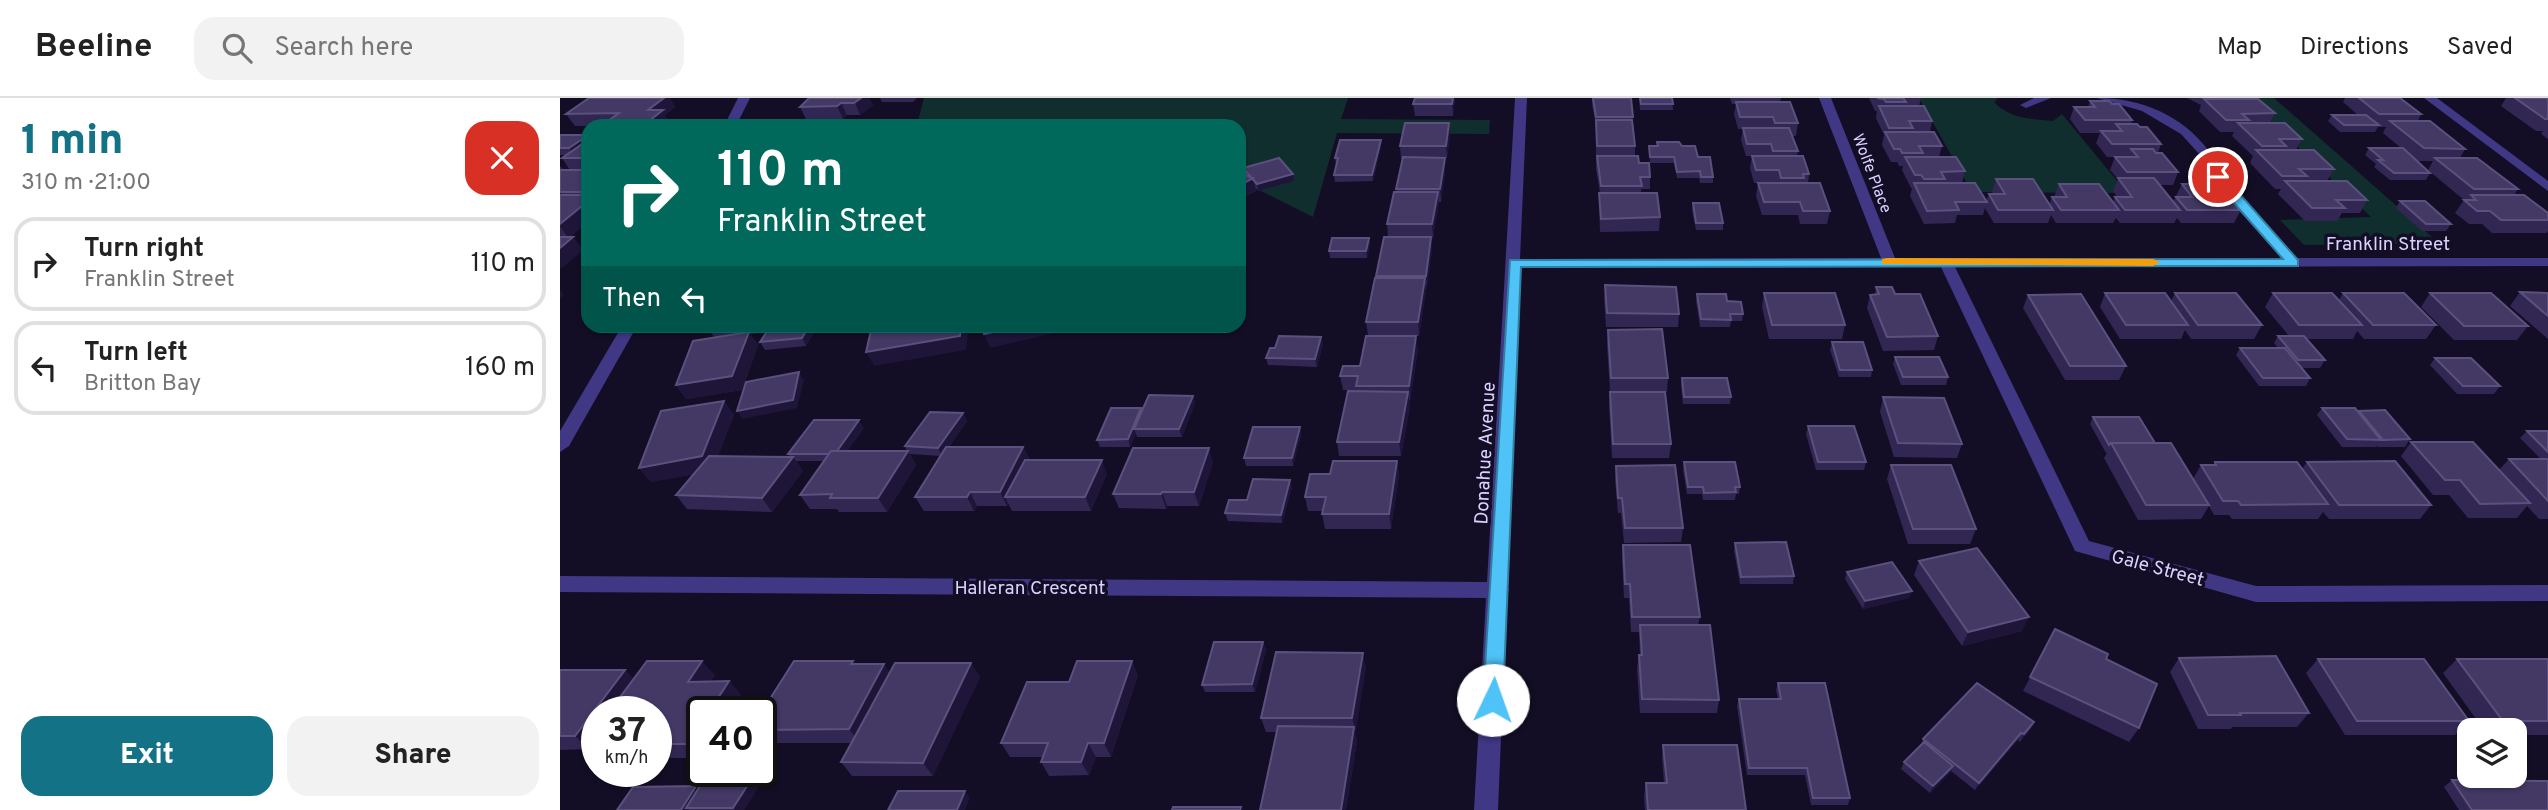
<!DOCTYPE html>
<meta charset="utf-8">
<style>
:root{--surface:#fff;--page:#f2f2f2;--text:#222;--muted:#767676;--line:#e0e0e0;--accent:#137285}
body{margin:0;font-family:Overpass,sans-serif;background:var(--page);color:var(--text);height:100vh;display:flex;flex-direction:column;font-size:26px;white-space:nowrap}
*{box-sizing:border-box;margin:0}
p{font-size:23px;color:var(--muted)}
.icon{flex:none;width:38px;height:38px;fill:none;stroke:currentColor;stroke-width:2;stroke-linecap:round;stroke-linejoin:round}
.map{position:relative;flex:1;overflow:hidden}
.sheet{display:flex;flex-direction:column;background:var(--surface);width:560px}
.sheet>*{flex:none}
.banner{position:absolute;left:21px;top:21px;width:665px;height:214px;border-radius:21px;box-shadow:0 2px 5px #0004;background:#00695c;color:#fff;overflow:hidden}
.buttons{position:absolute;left:1897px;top:620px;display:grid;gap:14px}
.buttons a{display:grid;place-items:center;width:70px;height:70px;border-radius:14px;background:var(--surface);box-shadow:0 2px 5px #0004;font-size:35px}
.speed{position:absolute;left:21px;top:598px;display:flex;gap:14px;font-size:35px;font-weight:700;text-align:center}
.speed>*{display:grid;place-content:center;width:91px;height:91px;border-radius:50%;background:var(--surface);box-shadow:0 2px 5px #0004;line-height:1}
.speed small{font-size:18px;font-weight:400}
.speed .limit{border:4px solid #111;border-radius:10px;background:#fff;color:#111}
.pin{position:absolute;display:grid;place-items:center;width:60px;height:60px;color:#fff;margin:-30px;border:4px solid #fff;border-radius:50%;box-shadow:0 2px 7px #0007}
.me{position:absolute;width:77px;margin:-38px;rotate:3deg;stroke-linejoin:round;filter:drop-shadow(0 0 5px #0008)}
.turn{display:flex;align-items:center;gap:24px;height:147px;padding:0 21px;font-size:32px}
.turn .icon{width:91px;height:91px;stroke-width:2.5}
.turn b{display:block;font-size:49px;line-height:60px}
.then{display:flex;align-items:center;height:66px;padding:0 21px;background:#0003;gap:14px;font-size:26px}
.round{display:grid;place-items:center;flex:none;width:74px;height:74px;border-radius:21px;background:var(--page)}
.summary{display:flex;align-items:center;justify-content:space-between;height:119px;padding:0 21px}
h1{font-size:42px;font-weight:800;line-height:52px;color:var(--accent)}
.action{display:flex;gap:14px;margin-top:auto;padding:14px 21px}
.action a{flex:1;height:80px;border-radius:21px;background:var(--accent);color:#fff;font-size:28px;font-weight:800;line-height:80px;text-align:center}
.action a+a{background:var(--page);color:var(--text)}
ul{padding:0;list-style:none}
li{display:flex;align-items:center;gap:21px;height:94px;margin:0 14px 10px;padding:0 7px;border:4px solid var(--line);border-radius:21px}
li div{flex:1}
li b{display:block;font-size:26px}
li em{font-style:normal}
header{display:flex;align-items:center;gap:42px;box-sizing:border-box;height:98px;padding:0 35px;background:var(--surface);border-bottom:2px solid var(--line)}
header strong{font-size:33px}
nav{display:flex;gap:38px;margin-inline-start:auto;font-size:24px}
.search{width:490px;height:63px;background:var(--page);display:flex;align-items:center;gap:18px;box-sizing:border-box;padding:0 24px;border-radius:21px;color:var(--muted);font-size:26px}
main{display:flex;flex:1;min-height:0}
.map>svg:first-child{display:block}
.green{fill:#112e2f}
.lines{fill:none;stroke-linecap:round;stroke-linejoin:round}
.minor{fill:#403885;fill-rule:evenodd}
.wall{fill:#322753}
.shaded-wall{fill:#1e1539}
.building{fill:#443965;stroke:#5b517e;stroke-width:2}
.route{fill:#4fc3f7;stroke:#337fa1;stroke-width:2}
.slow{fill:#f59e0b}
.labels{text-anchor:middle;stroke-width:7;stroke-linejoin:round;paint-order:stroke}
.far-street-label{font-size:16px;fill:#dad2ff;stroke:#130e25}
.street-label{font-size:19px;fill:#dad2ff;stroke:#130e25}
</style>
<header>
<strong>Beeline</strong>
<div class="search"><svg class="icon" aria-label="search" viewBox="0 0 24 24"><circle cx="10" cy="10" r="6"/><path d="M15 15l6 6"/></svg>Search here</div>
<nav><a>Map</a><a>Directions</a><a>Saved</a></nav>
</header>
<main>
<section class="sheet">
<div class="summary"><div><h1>1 min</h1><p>310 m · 21:00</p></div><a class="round" style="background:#d93025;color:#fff"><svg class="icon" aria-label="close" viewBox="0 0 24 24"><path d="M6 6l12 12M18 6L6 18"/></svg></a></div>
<ul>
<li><svg class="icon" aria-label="right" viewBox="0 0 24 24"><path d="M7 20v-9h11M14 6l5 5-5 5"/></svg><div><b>Turn right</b><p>Franklin Street</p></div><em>110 m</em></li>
<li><svg class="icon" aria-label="left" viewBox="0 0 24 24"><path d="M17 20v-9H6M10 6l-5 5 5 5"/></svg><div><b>Turn left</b><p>Britton Bay</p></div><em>160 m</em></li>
</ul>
<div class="action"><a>Exit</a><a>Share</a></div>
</section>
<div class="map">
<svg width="1988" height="712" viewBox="0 0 1988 712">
<rect width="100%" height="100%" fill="#130e25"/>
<!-- green -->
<path class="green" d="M364,0H788L781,21L930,22L929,36L777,35L753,119L679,82V28H204L206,23H358Z
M1359,0H1438L1434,4C1450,21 1470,21 1493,23L1502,16L1567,95L1412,94Z
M1687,0H1714L1880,146L1744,147L1720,122L1811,119Z"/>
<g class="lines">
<!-- minor -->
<path class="minor" d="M178,0H190L176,28H164Z
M955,0H967L960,161L1321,160L1259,0H1271L1335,160H1722L1663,95L1640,57L1621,36L1582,13L1537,0C1581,0 1622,17 1649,53C1657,64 1663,78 1672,89C1692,114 1715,137 1737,160H1988V168L1395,169L1529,443L1696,488L1988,487V503L1696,504L1515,453L1381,169H960L947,488L949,492L947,496L938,712H914L926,500L0,494V478L927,484Z
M1474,0H1491L1466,10L1460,7Z
M1864,0H1877L1988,83V93Z
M62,228H77L9,348L0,354V333Z"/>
</g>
<!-- wall -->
<path class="wall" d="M29,0H110L115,9L105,17L110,24L105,28H15L6,16Z
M249,0H309L313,7L300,17H287L283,21H246L240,9Z
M320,0H357L353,4H322Z
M895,0L893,18H855L853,6Z
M1032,0H1071L1075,48V58L1079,65L1090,79V91H1081V95L1100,119L1099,133L1040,134L1039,108L1040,95L1036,71V28L1032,6Z
M1079,0H1112L1113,12H1080Z
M1170,0H1221L1220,4L1238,25L1236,38H1232L1238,53L1237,58L1249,76L1248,85L1270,113L1267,126H1240L1238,117H1202L1196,98L1198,85H1217H1194L1190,70L1192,58H1186L1181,42L1183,31H1178L1174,16L1176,6H1172Z
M1309,0H1361L1359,8L1372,23L1370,34L1382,48L1379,59L1405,73L1402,85L1426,103L1429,96H1434L1432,94L1436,81L1489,107L1492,99H1494L1499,86L1553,105L1555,99H1557L1553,93L1558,81L1550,72L1555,59H1568H1547L1536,45L1540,35H1520L1510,21L1514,9H1528L1530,3L1552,6L1572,22L1571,26L1580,29L1601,46L1598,55L1618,74L1613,87H1599L1613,104L1622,86L1681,112L1674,125H1621L1617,120L1614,125H1560L1556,120L1553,125H1496L1491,117L1488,125H1434L1425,110L1423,117H1397L1395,125L1364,126L1350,98L1352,90H1351L1342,72L1343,68H1339L1337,64H1331L1322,47L1324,37L1316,20L1317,13H1315Z
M1627,0H1667V1L1715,15L1710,25L1742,41L1736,52L1774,71L1767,83L1807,102L1800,115H1782L1777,123H1745L1718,96L1721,91H1715L1690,65L1693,58L1672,38L1674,34H1660L1639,13L1641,7Z
M1765,0H1840L1861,16L1858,23L1905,51L1900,60L1958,91L1954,97L1988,115V133L1987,135H1932L1922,126H1909L1895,115L1904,102L1868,72L1873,63H1857L1870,75L1866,82H1830L1814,69L1816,66L1805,57L1809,50H1841L1823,35L1826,29H1818L1815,34H1780L1768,23L1772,17H1798L1783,4L1785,0Z
M1946,0H1988V41L1981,36L1983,33H1976L1941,8Z
M889,25L890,38L887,60H885V72L881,104H878L873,140H871L872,152L859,238L808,237L806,224L816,178L828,139L827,126L836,94V91L843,61H841L840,48Z
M0,37H28V123L10,139H13L23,152L0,171V68L4,72H10L2,60L7,57H0Z
M821,42V49L813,83L775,84L774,77L777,67H776L775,60Z
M1097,44L1122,48L1138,59L1153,79V85H1140L1139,80H1117L1114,65H1090L1089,48H1097Z
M683,70L734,83L698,93L695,89L696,93L679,102V75L685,77Z
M1840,103L1891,126L1886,133H1862L1836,110Z
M1133,105L1163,125V132H1136L1132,112Z
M809,140L810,147L807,160H770L769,153Z
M1045,187L1119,216L1118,229H1046L1044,201Z
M1316,189L1335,196L1378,238L1374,252L1323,253L1307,210L1310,197L1315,196Z
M1960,194L1988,195V241L1950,208Z
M1204,195L1285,227L1282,241H1209L1202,209Z
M1545,195L1611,203L1615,195L1702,227L1694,241H1631L1625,232L1621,241H1560L1540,209Z
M1713,195L1779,202L1783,195L1876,227L1866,241H1804L1797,233L1793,241H1746L1765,262L1760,270H1742L1750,280L1746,288H1699L1676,257L1680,250H1718L1714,245L1718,238H1729L1705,209Z
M1870,195L1968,228L1957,242H1894L1861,209Z
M1137,196L1183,216L1182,223H1171L1170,229H1140L1136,203Z
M1468,197L1566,268L1559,282H1505L1463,210Z
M146,228H211L210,229L252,228L255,232L246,248L205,252L200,244L206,234L190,236L198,247L182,292L126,301L116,287L154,239Z
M1048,232L1108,280L1107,294H1105L1111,346L1109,360H1052L1049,308L1050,294L1047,246Z
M761,239L763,246L757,269L708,267L706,260L715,250Z
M1272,244L1312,272L1311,279H1279L1270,252Z
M858,252L850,302H849L850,308L841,358H779L777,344L797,293V292H783L780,278L800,268Z
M1335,259L1388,279L1386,287H1341L1333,266Z
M1875,260L1940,288L1934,296H1897L1870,267Z
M1122,280L1171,299L1170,306H1123L1121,288Z
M633,298L635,305L622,339H577L576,336L570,349H540L537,342L581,310L582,313Z
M1323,299L1402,346L1397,360L1334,359L1320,314Z
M164,303L174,317L158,358L230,359L228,356L304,330L287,353H347L345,348L403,315L407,323L389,349H463L470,362L547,376L531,413H452L448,405L447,408H417L414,413H364L355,399L381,358L350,356L356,367L327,414H279L277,411H250L240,397L264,363H236L243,373L212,414L127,411L116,397L134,376L91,384L79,370Z
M1762,310L1798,314L1799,313L1850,341L1845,349H1818L1817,348L1816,349H1782L1757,317Z
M1533,319L1595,345L1633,381L1641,367H1653L1655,364L1742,371L1747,364L1871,407L1860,421H1769L1763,414L1758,421H1672L1669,417H1654L1649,408L1641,421L1578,422L1544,360L1547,355H1546L1530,326Z
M1248,328L1306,364L1304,372H1256L1246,336Z
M740,329L741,337L733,368H686L684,360Z
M1967,333H1988V421H1979L1967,408L1957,420H1908L1889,397H1873L1841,358L1851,344L1939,372L1949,361H1981L1960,340Z
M837,363L839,377L831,431H765L762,416L763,413H748L745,399L770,376Z
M653,364L639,408H607L606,411L559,410L553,396Z
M1124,364L1180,389L1179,396H1176L1175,402H1143L1142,396H1127L1123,372Z
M1331,367L1416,431L1410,446H1348L1327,381Z
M1056,368L1123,430L1121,444L1064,445L1061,415H1058L1055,382Z
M732,389L722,425L668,423L665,415L687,402Z
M1175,445L1234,478L1233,486H1180L1174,453Z
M1063,447L1140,519L1138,527L1159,602L1157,615H1080L1077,571L1079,557H1080L1079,534H1071L1069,500H1064L1062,461Z
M1359,463L1462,533L1402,548L1354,477Z
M1287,474L1349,500L1303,511L1285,481Z
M1495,531L1546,561L1579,630L1569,644L1463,593Z
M703,544L706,552L695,594H645L642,587Z
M1619,560L1749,615L1737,629H1672L1671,631H1638L1610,574Z
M1758,561L1909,623L1895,637H1785L1746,575Z
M1897,561H1988V637H1955V632H1924L1883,575Z
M411,565L420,579L373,678H292L281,664L292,645H203L201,643V615L296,566L330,574Z
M806,569L795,634L797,643L786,712H700L717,634H706L701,620Z
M0,572L74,581L155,577L150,584L169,583L181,597L171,614H142V660H96V614H37V656L31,651L0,652Z
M578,577L551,659H536L529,677L489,678L481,664L483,659H450L441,645L509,584Z
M1218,585L1290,700L1288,707H1251L1245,677H1187L1177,608L1179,601H1218L1216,592Z
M1474,624L1470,632L1460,644L1458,642L1415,692L1391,673L1370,695L1341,671L1344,664L1360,649L1363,641Z
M1103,647L1186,712H1085L1084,699L1086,685H1104L1102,660Z
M210,650L217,658L184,712H57L139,690Z
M1892,682L1988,712H1899L1884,689Z"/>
<!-- shaded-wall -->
<path class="shaded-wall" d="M95,0H110L115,9L105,17L110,24L105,28H92L89,23L88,12Z
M293,0H309L313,7L300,17Z
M893,0H895L893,18L892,6Z
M281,5L287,17L283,21L277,8Z
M889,25L890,38L887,60L886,48Z
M28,37V46L14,57L9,50Z
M821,42V49L813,83L812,77Z
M885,60V72L881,104L880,91Z
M733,76L734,83L698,93L697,86Z
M693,80L696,93L679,102V88Z
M878,94L879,107L873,140L872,126Z
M28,103V123L8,140L0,128V126Z
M681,104L683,115L679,125V114Z
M679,129L681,140L679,146Z
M13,139L23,152L0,171V150Z
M871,139L872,152L867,192L866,178Z
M809,140L810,147L807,160L806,153Z
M865,180L866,194L859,238L858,224Z
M0,192L4,197L0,201Z
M203,228H211L207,234Z
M249,228H252L255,232L246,248L242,240Z
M401,228H409L406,252L314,268L306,254Z
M461,228H506L507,232L430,250L424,236Z
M545,228H559L547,232Z
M189,234L198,247L182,292L126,301L116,287Z
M856,238L858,252L850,302L849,288Z
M761,239L763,246L757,269L755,261Z
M239,274L244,282L237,310L182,321L177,313Z
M848,294L850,308L841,358L839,344Z
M633,298L635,305L622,339L619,331Z
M164,303L174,317L152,373L91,384L79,370Z
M581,310L584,318L574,331L576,336L570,349L568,341Z
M403,315L407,323L382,358L378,350Z
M299,322L304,330L280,363L275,356Z
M740,329L741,337L733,368L732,360Z
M463,349L470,363L445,399L448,405L447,408L440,394Z
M649,350L653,364L639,408L634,394Z
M348,353L356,367L327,414L318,400Z
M233,359L243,373L212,414L202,400Z
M542,362L547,376L531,413L525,399Z
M837,363L839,377L831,431L829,416Z
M730,382L732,389L722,425L721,417Z
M410,394L417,408L414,413L407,399Z
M602,394L607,408L606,411L601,396Z
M1352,493L1349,500L1303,511L1305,503Z
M1469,519L1462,533L1402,548L1408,534Z
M703,544L706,552L695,594L692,586Z
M803,555L806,569L796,634L792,620Z
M142,563L155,577L141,598L128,584Z
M572,563L578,577L551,659L544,645Z
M411,565L420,579L373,678L363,665Z
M324,566L334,580L300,645L289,631Z
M65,572L79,586L58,614H37V644L26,646L31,652L15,638Z
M169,583L181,597L171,614H149Z
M1474,624L1470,632L1460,644L1464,636Z
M142,625V659L128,646Z
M794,629L797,643L786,712H781Z
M1461,635L1458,642L1415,692L1419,685Z
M528,645L536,659L529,677L521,664Z
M210,650L217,658L184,712H175L173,710L196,674H201V665Z
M1393,668L1390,675L1370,695L1373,688Z
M136,688L144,695L126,710L129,712H121Z
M405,693L410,700L405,712H397Z"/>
<!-- building -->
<path class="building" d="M29,0H104L88,12H103L89,23H48L59,15L6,16Z
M249,0H301L294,5H281L277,8L240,9Z
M855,0H893L892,6H853Z
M1033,0H1071L1073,19H1036Z
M1080,0H1112L1113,6H1081Z
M1317,0H1343L1346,4H1326L1324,1Z
M1799,0H1840L1861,16H1819Z
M1955,0H1988V21H1985Z
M1644,1H1698L1715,15L1682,16L1689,22H1666Z
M1530,3H1549L1552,6H1559L1572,22H1525L1514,9H1535Z
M1176,4H1230L1238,25H1215L1213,19H1180Z
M1319,8H1364L1372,23H1349L1353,30H1329Z
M1772,17H1806L1819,27H1784Z
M1036,22H1072L1075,48H1037Z
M1830,23H1870L1905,51L1864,50Z
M845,25H889L886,48H840Z
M1678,25H1725L1742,41H1719L1726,48H1702Z
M1556,26H1577L1580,29H1587L1601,46H1552L1541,33H1562Z
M1183,30H1229L1238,53H1213L1211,46H1187Z
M1325,34H1374L1382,48H1359L1363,55H1342L1340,51H1334Z
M0,37H28L9,50H0Z
M28,42V60H2Z
M780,42H821L812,77H774L778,60H775Z
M1097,44H1119L1122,48H1135L1138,59H1150L1153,79H1141L1140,73L1117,74L1114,59H1090L1089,48H1098Z
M1809,50H1843L1870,75H1834L1818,62H1823Z
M1571,51H1593L1596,55H1602L1618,74H1567L1555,59H1578Z
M1696,52H1754L1774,71H1739L1747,78H1722Z
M1037,58H1078L1079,65H1089L1090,79H1080L1082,88H1041Z
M1192,58H1243L1249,76H1243L1244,80H1221L1219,72H1196Z
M843,59L885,60L880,91H836Z
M1345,59H1396L1405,73L1381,74L1385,81H1364L1361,77H1355Z
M719,60L733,76L697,86L683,70Z
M1875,60H1917L1958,91H1914Z
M0,72H28V94H0Z
M679,75L693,80L679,88Z
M1558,80H1594L1620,112H1565L1555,99H1572Z
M1436,81H1473L1493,112H1438L1429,96H1445Z
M1725,83H1787L1807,102H1776L1785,110H1752Z
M1198,85H1260L1270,113H1243L1240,104H1204Z
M1354,85H1415L1427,104H1395L1399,112L1367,113Z
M1499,86H1539L1559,112H1501L1492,99H1507Z
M1622,86H1658L1681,112H1627L1616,99H1632Z
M834,94H878L872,126H827Z
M1039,95H1097L1100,119L1041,121Z
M0,97H28V103L0,126Z
M1911,97H1964L1988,115V122H1941L1930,113H1917L1904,102H1916Z
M1840,103H1865L1891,126H1866Z
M679,104H681V108L679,114Z
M1133,105H1159L1163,125H1136Z
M0,139H13L0,150Z
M824,139H871L866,178H816Z
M772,140H809L806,153H769Z
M815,180H865L858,224H806Z
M1045,187L1116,189L1119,216L1047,215Z
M1316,189H1332L1335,196H1360L1378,238L1327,239L1310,197L1319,196Z
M1960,194L1988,195V218Z
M1204,195H1275L1285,227H1212Z
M1545,195H1605L1628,227H1566Z
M1615,195H1676L1702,227H1638Z
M1713,195H1772L1802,227H1739Z
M1783,195H1844L1876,227H1813Z
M1870,195H1931L1968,228H1904Z
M1137,196H1166L1167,203L1181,204L1183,216H1170L1171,222L1141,221Z
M1521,196L1566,268H1510L1468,197Z
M222,228H249L242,240L200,244L210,229Z
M312,228H401L400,238L306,254Z
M423,228H461L424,236Z
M1102,231L1108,280H1051L1048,232Z
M189,234L172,278L116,287L133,243Z
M719,238L761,239L755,261L706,260L710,250H715Z
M806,238H856L849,288H796L798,278H780L783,268H800Z
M1718,238H1744L1765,262H1738Z
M1272,244H1303L1312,272H1280Z
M1680,250H1725L1750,280H1703Z
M1335,259H1379L1388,279H1343Z
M1875,260H1911L1940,288H1903Z
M239,274L233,302L177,313L186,284Z
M1122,280H1167L1171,299H1124Z
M788,293L848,294L839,344H777Z
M1050,294H1105L1111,346H1053Z
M589,297L633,298L619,331H574Z
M1323,299L1384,300L1402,346L1338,345Z
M164,303L142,358L79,370L101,313Z
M551,310H581L568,341L537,342Z
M1762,310H1795L1821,342L1787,341Z
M1825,312L1850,341L1823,342L1799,313Z
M370,314L403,315L378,350L345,348Z
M1533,319H1579L1595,345H1551L1549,347Z
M254,322H299L277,353H271L269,356H228Z
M1248,328H1294L1306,364H1258Z
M693,329H740L732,360H684Z
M1967,333H1988V354Z
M1851,344H1913L1970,405L1920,406L1900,382H1885Z
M1551,345H1611L1649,407H1586Z
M386,349H463L440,394H410L407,399H355Z
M573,350H649L634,394H602L601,396H553Z
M271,353H348L318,400H270L272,396L240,397Z
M149,358L233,359L202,400L116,397Z
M1949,361H1988V403Z
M465,362H542L525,399H445Z
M773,363H837L829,416H762L766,399H745L750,376H770Z
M1835,363L1871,407H1779L1747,364Z
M1124,364H1175L1180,389H1175L1176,394L1144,395L1143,389H1128Z
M1655,364H1737L1768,406L1681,407L1678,403H1663L1641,367H1656Z
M1115,367L1123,430H1065L1062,400H1058L1056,368Z
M1331,367H1391L1416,431H1353Z
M693,381L730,382L721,417L665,415L669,402H687Z
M1226,444L1234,478L1181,479L1175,445Z
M1063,447H1130L1140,519H1072L1070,486H1065Z
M1417,450L1469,519L1408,534L1359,463Z
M1332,464L1352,493L1305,503L1287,474Z
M1080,527H1150L1159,602L1082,601L1079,557H1082Z
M1495,531L1548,556L1546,561L1597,586L1579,630L1470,579Z
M654,544H703L692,586L642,587Z
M716,554L803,555L792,620H701Z
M1716,558L1749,615H1680L1681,617H1648L1619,560Z
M1758,561H1864L1909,623H1797Z
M1897,561H1988V623H1943Z
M87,563H142L128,584L169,583L149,614H142V625L128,646H96V614H49Z
M234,563H293L291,566H324L289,631L201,632V615Z
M517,563H572L544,645H528L521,664H481L488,645H441L467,584H509Z
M335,565H411L363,665L281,664Z
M0,572H65L15,638H0Z
M1218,585H1265L1290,700H1253L1247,670H1189L1179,601H1221Z
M1417,585L1474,624L1464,636L1461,635L1419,685L1363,641Z
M718,628L794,629L781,712H700Z
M37,631V646H26Z
M1364,644L1393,668L1373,688L1344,664Z
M1103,647H1177L1186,712H1088L1086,685H1107Z
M201,650H210L201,665Z
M149,674H196L173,710H126Z
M1892,682L1988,683V712H1912Z
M136,688L121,712H57L73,689Z
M338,693H405L397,712H328Z
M613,709H681L680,712H612Z"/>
<!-- route -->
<path class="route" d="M1654,77H1663L1738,162V168L961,169L943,602L940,608L933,610L926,608L923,602L950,162L1723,161L1654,82Z"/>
<!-- slow -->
<path class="slow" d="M1327,160L1593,161L1600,164L1593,168L1322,166V161Z"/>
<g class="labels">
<!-- far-street labels -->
<g class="far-street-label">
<text transform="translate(1313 75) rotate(69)" y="6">Wolfe Place</text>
</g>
<!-- street labels -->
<g class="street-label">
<text x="1828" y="152">Franklin Street</text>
<text transform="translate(924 355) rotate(-87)" y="7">Donahue Avenue</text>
<text transform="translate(1598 469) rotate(15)" y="7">Gale Street</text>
<text x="470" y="496">Halleran Crescent</text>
</g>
</g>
</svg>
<div class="buttons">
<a><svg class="icon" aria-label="layers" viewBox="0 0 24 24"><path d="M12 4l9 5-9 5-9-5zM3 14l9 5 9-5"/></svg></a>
</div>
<div class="speed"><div>37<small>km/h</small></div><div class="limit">40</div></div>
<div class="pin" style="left:1658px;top:79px;background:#d93025"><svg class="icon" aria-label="arrive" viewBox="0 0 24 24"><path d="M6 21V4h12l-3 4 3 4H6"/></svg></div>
<svg class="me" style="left:933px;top:602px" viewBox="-20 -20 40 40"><circle r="19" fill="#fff"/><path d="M0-13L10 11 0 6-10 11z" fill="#4fc3f7"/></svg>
<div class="banner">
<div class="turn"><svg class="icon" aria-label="right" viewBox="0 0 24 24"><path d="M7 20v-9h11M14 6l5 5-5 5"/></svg><div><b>110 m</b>Franklin Street</div></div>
<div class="then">Then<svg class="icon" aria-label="left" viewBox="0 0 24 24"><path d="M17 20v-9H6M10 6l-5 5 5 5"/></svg></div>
</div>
</div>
</main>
